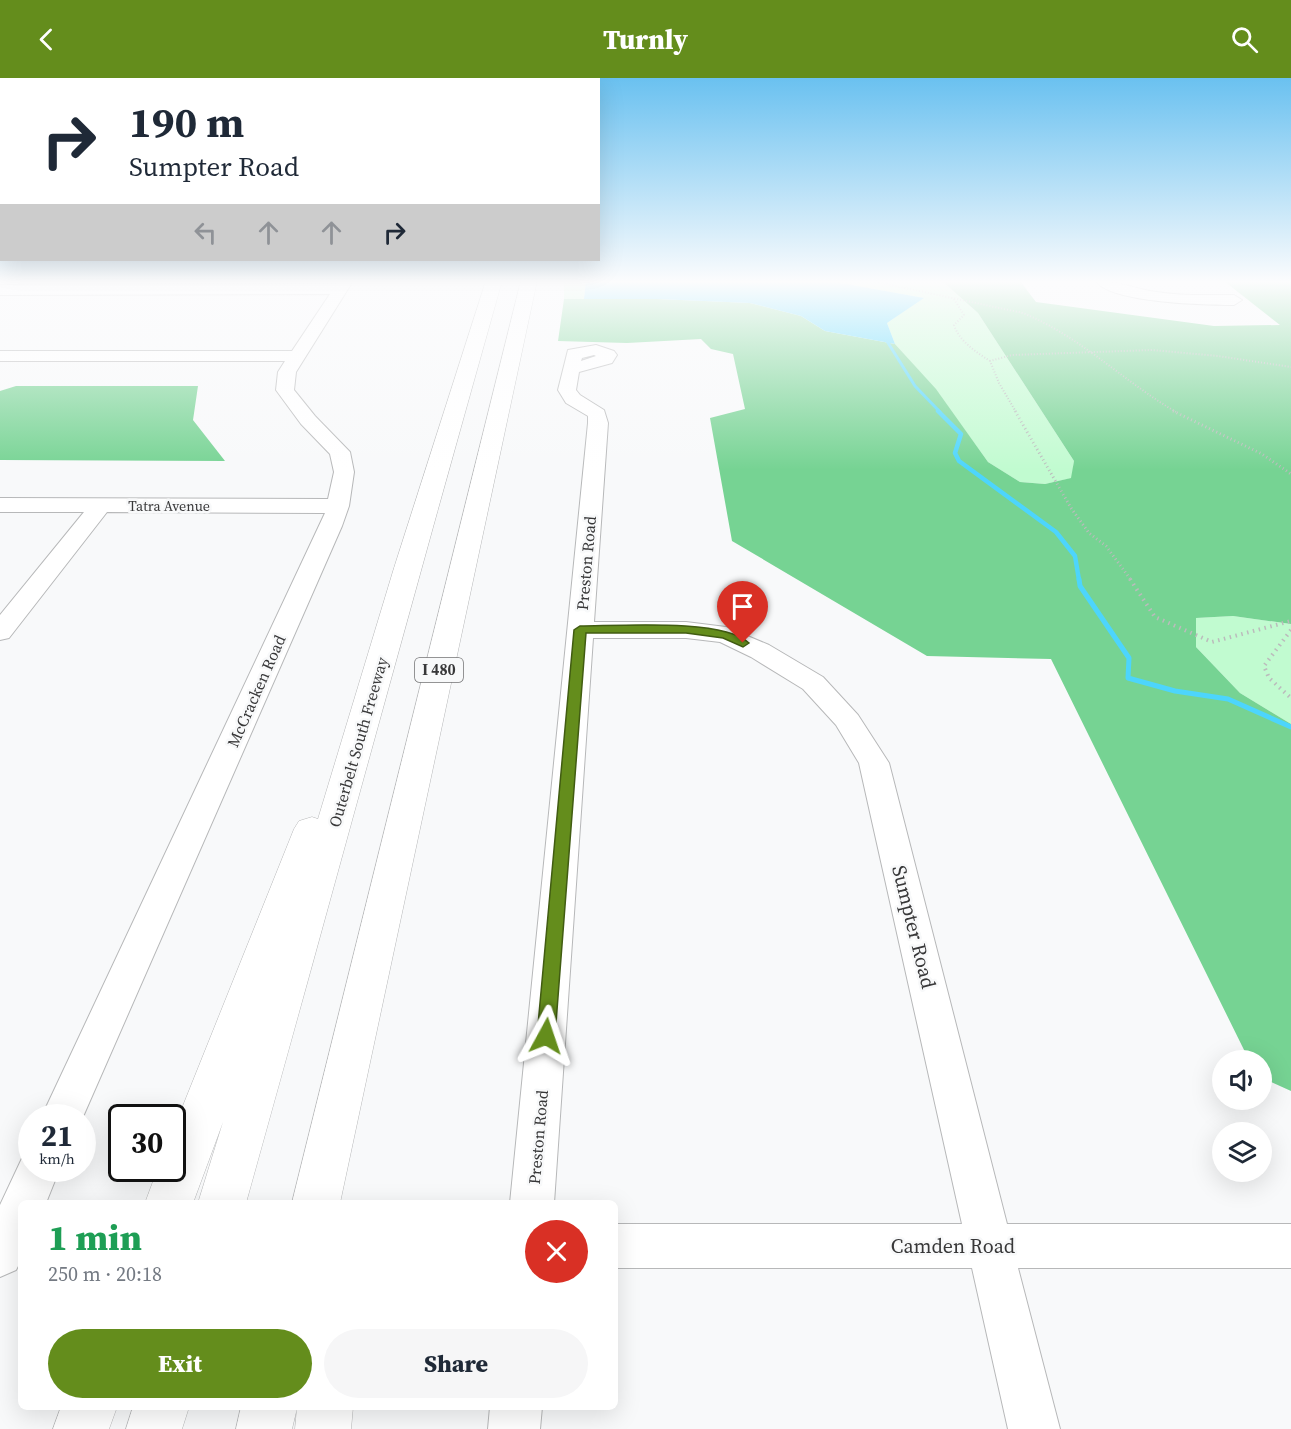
<!DOCTYPE html>
<meta charset="utf-8">
<style>
:root{--surface:#fff;--page:#f6f6f7;--text:#1f2937;--muted:#747a83;--accent:#648d1c}
body{margin:0;font-family:"Source Serif 4",serif;background:var(--page);color:var(--text);height:100vh;display:flex;flex-direction:column;font-size:22px;white-space:nowrap}
*{box-sizing:border-box;margin:0}
p{font-size:20px;color:var(--muted)}
.icon{flex:none;width:33px;height:33px;fill:none;stroke:currentColor;stroke-width:2;stroke-linecap:round;stroke-linejoin:round}
.map{position:relative;flex:1;overflow:hidden}
.panel{position:absolute;left:18px;top:1122px;width:600px;height:210px;display:flex;flex-direction:column;background:var(--surface);border-radius:9px;box-shadow:0 6px 24px #0002}
.panel>*{flex:none}
.top-card{position:absolute;left:0px;top:0px;width:600px;height:183px;box-shadow:0 6px 24px #0002;background:#fff;color:var(--text);overflow:hidden}
.controls{position:absolute;left:1212px;top:972px;display:grid;gap:12px}
.controls a{display:grid;place-items:center;width:60px;height:60px;border-radius:50%;background:var(--surface);box-shadow:0 6px 24px #0002;font-size:30px}
.speed{position:absolute;left:18px;top:1026px;display:flex;gap:12px;font-size:30px;font-weight:700;text-align:center}
.speed>*{display:grid;place-content:center;width:78px;height:78px;border-radius:50%;background:var(--surface);box-shadow:0 6px 24px #0002;line-height:1}
.speed small{font-size:15px;font-weight:400}
.speed .limit{border:3px solid #111;border-radius:9px;background:#fff;color:#111}
.pin{position:absolute;display:grid;place-items:center;width:51px;height:51px;color:#fff;margin:-62px -26px;border-radius:50% 50% 50% 0;rotate:-45deg;box-shadow:0 0 6px #0007}
.pin .icon{rotate:45deg}
.me{position:absolute;width:66px;margin:-33px;rotate:5deg;stroke-linejoin:round;filter:drop-shadow(0 0 4px #0008)}
.turn{display:flex;align-items:center;gap:21px;height:126px;padding:0 30px;font-size:27px}
.turn .icon{width:78px;height:78px;stroke-width:2.5}
.turn b{display:block;font-size:42px;line-height:51px}
.lanes{display:flex;align-items:center;height:57px;padding:0 30px;background:#0003;justify-content:center;gap:30px;direction:ltr}
.lanes .off{opacity:.35}
.round{display:grid;place-items:center;flex:none;width:63px;height:63px;border-radius:32px;background:var(--page)}
.head{display:flex;align-items:center;justify-content:space-between;height:102px;padding:0 30px}
h1{font-size:36px;font-weight:800;line-height:45px;color:#1e9e55}
.button{display:flex;gap:12px;margin-top:auto;padding:12px 30px}
.button a{flex:1;height:69px;border-radius:36px;background:var(--accent);color:#fff;font-size:24px;font-weight:800;line-height:69px;text-align:center}
.button a+a{background:var(--page);color:var(--text)}
header{display:flex;justify-content:space-between;align-items:center;height:78px;padding:0 30px;background:var(--accent);color:#fff;font-size:27px;font-weight:800}
.map>svg:first-child{display:block}
.green{fill:#c1fbd0}
.forest{fill:#76d393}
.water{fill:#4dd5fc}
.lines{fill:none;stroke-linecap:round;stroke-linejoin:round}
.stream-far2{stroke:#4dd5fc;stroke-width:3}
.stream-far1{stroke:#4dd5fc;stroke-width:4.5}
.stream{stroke:#4dd5fc;stroke-width:5}
.minor-casing{stroke:#b7b8b9;stroke-width:2}
.highway-casing{stroke:#b7b8b9;stroke-width:1}
.path-far2{stroke:#bbbbbc;stroke-width:2;stroke-dasharray:1 2;stroke-linecap:butt}
.path-far1{stroke:#bbbbbc;stroke-width:3;stroke-dasharray:1 3;stroke-linecap:butt}
.path{stroke:#bbbbbc;stroke-width:4;stroke-dasharray:1.5 4.5;stroke-linecap:butt}
.minor{fill:#fff;fill-rule:evenodd}
.highway{fill:#fff;fill-rule:evenodd}
.route{fill:#648d1c;stroke:#415c12;stroke-width:1.5}
.labels{text-anchor:middle;stroke-width:5;stroke-linejoin:round;paint-order:stroke}
.far-street-label{font-size:14px;fill:#383839;stroke:#f8f9fa}
.shield{fill:#f8f9fa;stroke:#727273;stroke-width:1.5}
.shield-label{font-size:15px;font-weight:bold;fill:#383839}
.street-label{font-size:16px;fill:#383839;stroke:#f8f9fa}
.near-street-label{font-size:20px;fill:#383839;stroke:#f8f9fa}
</style>
<header><svg class="icon" aria-label="back" viewBox="0 0 24 24"><path d="M15 5l-7 7 7 7"/></svg>Turnly<svg class="icon" aria-label="search" viewBox="0 0 24 24"><circle cx="10" cy="10" r="6"/><path d="M15 15l6 6"/></svg></header>
<div class="map">
<svg width="1291" height="1351" viewBox="0 0 1291 1351">
<rect width="100%" height="100%" fill="#f8f9fa"/>
<!-- green -->
<path class="green" d="M564,203H586L584,221H564Z
M830,203H942L978,235L1074,383L1072,400L1045,406L1020,404L988,384L936,312L895,266L887,245L923,220Z
M1233,538L1291,546V646L1240,615L1196,569V540Z"/>
<!-- forest -->
<path class="forest" d="M942,203H1020L1036,224L1214,248L1280,247L1224,203H1291V546L1233,538L1196,540V569L1240,615L1291,646V1013L1262,1000V982H1249L1051,581L927,578L732,463L710,340L745,331L733,276L711,271L701,261L627,265L558,263L564,221H658L750,225L801,238L825,253L895,266L936,311L988,384L1020,404L1045,406L1071,400L1074,383L978,235Z
M16,308H198L193,342L225,383L0,382V313Z"/>
<!-- water -->
<path class="water" d="M586,203H830L924,220L887,245L895,266L825,253L801,238L750,225L658,221H584Z"/>
<g class="lines">
<!-- stream-far2 -->
<path class="stream-far2" d="M885,260L915,308L940,334"/>
<!-- stream-far1 -->
<path class="stream-far1" d="M938,333L961,356L955,375L959,383L1056,454L1075,478L1079,502"/>
<!-- stream -->
<path class="stream" d="M1079,501L1080,508L1129,580L1128,600L1175,613L1228,621L1291,649"/>
<!-- minor casing -->
<g class="minor-casing">
<path id="minor" d="M339,203H353L296,294L294,312L315,338L350,374L354,394L349,428L342,448L82,1041L41,1040L325,435L107,434L9,560L0,562V537L84,434H0V420L328,421L334,394L330,376L301,346L276,312L278,294L285,283H0V273H292L330,216L0,217V207L336,206Z
M1096,203C1116,203 1131,209 1150,213C1178,218 1206,217 1234,217L1242,222L1234,227C1207,227 1110,225 1096,203Z
M596,267L614,273L617,277L612,285L579,294L576,312L580,317L604,332L608,345L594,544H686L726,549L769,567L823,599L858,637L889,685L1007,1146H1291V1190H1018L1060,1351H1008L972,1190H615V1146H962L859,685L836,647L803,611L751,579L720,564L686,560H593L554,1125H510L588,345V338L566,325L558,312L568,272ZM594,277L596,278L581,283L582,280Z
M32,1074V1090H60L46,1125H21V1182L16,1192L0,1199V1127L24,1076Z
M490,1329H542L540,1351H488Z"/>
</g>
<!-- highway casing -->
<g class="highway-casing">
<path id="highway" d="M486,203H502C415,510 332,818 246,1125H198L223,1044L193,1125H145L158,1090H172V1055L294,751L299,743L312,739L318,741L394,490Z
M521,203H537L340,1125H292Z
M61,1329H117L109,1351H53Z
M133,1329H189L182,1351H126Z
M241,1329H353L351,1351H295L297,1330L292,1351H236Z"/>
</g>
<!-- path-far2 -->
<path class="path-far2" d="M872,203L1023,235C1081,259 1123,303 1176,334
M954,221L964,237L954,247C959,263 976,274 990,283
M1016,334L999,305L990,283L1012,277L1152,272L1218,278L1291,289"/>
<!-- path-far1 -->
<path class="path-far1" d="M1015,333L1071,430L1089,455L1106,468L1131,502
M1173,333L1262,376L1291,396"/>
<!-- path -->
<path class="path" d="M1130,501L1155,539L1212,564L1291,543
M1291,552L1264,588L1269,600L1291,620"/>
<!-- minor -->
<use href="#minor" class="minor"/>
<!-- highway -->
<use href="#highway" class="highway"/>
</g>
<!-- sky -->
<linearGradient id="sky" x2="0" y2="1"><stop stop-color="#6ac1f0"/><stop offset="0.52" stop-color="#fcfcfd"/><stop offset="1" stop-color="#fcfcfd" stop-opacity="0"/></linearGradient>
<rect width="1291" height="392" fill="url(#sky)"/>
<!-- route -->
<path class="route" d="M580,548C616,548 724,540 749,565L743,569L723,560L686,555H586L555,958L553,963L546,965L540,963L537,958L574,552Z"/>
<g class="labels">
<!-- far-street labels -->
<g class="far-street-label">
<text x="169" y="433">Tatra Avenue</text>
</g>
<!-- shield labels -->
<rect class="shield" x="415" y="580" width="48" height="24" rx="4.5"/>
<g class="shield-label">
<text x="439" y="597">I 480</text>
</g>
<!-- street labels -->
<g class="street-label">
<text transform="translate(586 485) rotate(-85)" y="6">Preston Road</text>
<text transform="translate(256 613) rotate(-66)" y="6">McCracken Road</text>
<text transform="translate(358 664) rotate(-74)" y="6">Outerbelt South Freeway</text>
<text transform="translate(538 1059) rotate(-85)" y="6">Preston Road</text>
</g>
<!-- near-street labels -->
<g class="near-street-label">
<text transform="translate(914 849) rotate(76)" y="7">Sumpter Road</text>
<text x="953" y="1175">Camden Road</text>
</g>
</g>
</svg>
<div class="controls">
<a><svg class="icon" aria-label="sound" viewBox="0 0 24 24"><path d="M4 9h4l5-4v14l-5-4H4zM17 9q2 3 0 6"/></svg></a>
<a><svg class="icon" aria-label="layers" viewBox="0 0 24 24"><path d="M12 4l9 5-9 5-9-5zM3 14l9 5 9-5"/></svg></a>
</div>
<div class="speed"><div>21<small>km/h</small></div><div class="limit">30</div></div>
<div class="pin" style="left:743px;top:565px;background:#d93025"><svg class="icon" aria-label="arrive" viewBox="0 0 24 24"><path d="M6 21V4h12l-3 4 3 4H6"/></svg></div>
<svg class="me" style="left:546px;top:958px" viewBox="-20 -20 40 40"><path d="M0-17L14 15 0 8-14 15z" fill="#648d1c" stroke="#fff" stroke-width="4"/></svg>
<div class="top-card">
<div class="turn"><svg class="icon" aria-label="right" viewBox="0 0 24 24"><path d="M7 20v-9h11M14 6l5 5-5 5"/></svg><div><b>190 m</b>Sumpter Road</div></div>
<div class="lanes"><svg class="icon off" aria-label="left" viewBox="0 0 24 24"><path d="M17 20v-9H6M10 6l-5 5 5 5"/></svg><svg class="icon off" aria-label="ahead" viewBox="0 0 24 24"><path d="M12 20V5M6 11l6-6 6 6"/></svg><svg class="icon off" aria-label="ahead" viewBox="0 0 24 24"><path d="M12 20V5M6 11l6-6 6 6"/></svg><svg class="icon" aria-label="right" viewBox="0 0 24 24"><path d="M7 20v-9h11M14 6l5 5-5 5"/></svg></div>
</div>
<section class="panel">
<div class="head"><div><h1>1 min</h1><p>250 m · 20:18</p></div><a class="round" style="background:#d93025;color:#fff"><svg class="icon" aria-label="close" viewBox="0 0 24 24"><path d="M6 6l12 12M18 6L6 18"/></svg></a></div>
<div class="button"><a>Exit</a><a>Share</a></div>
</section>
</div>
